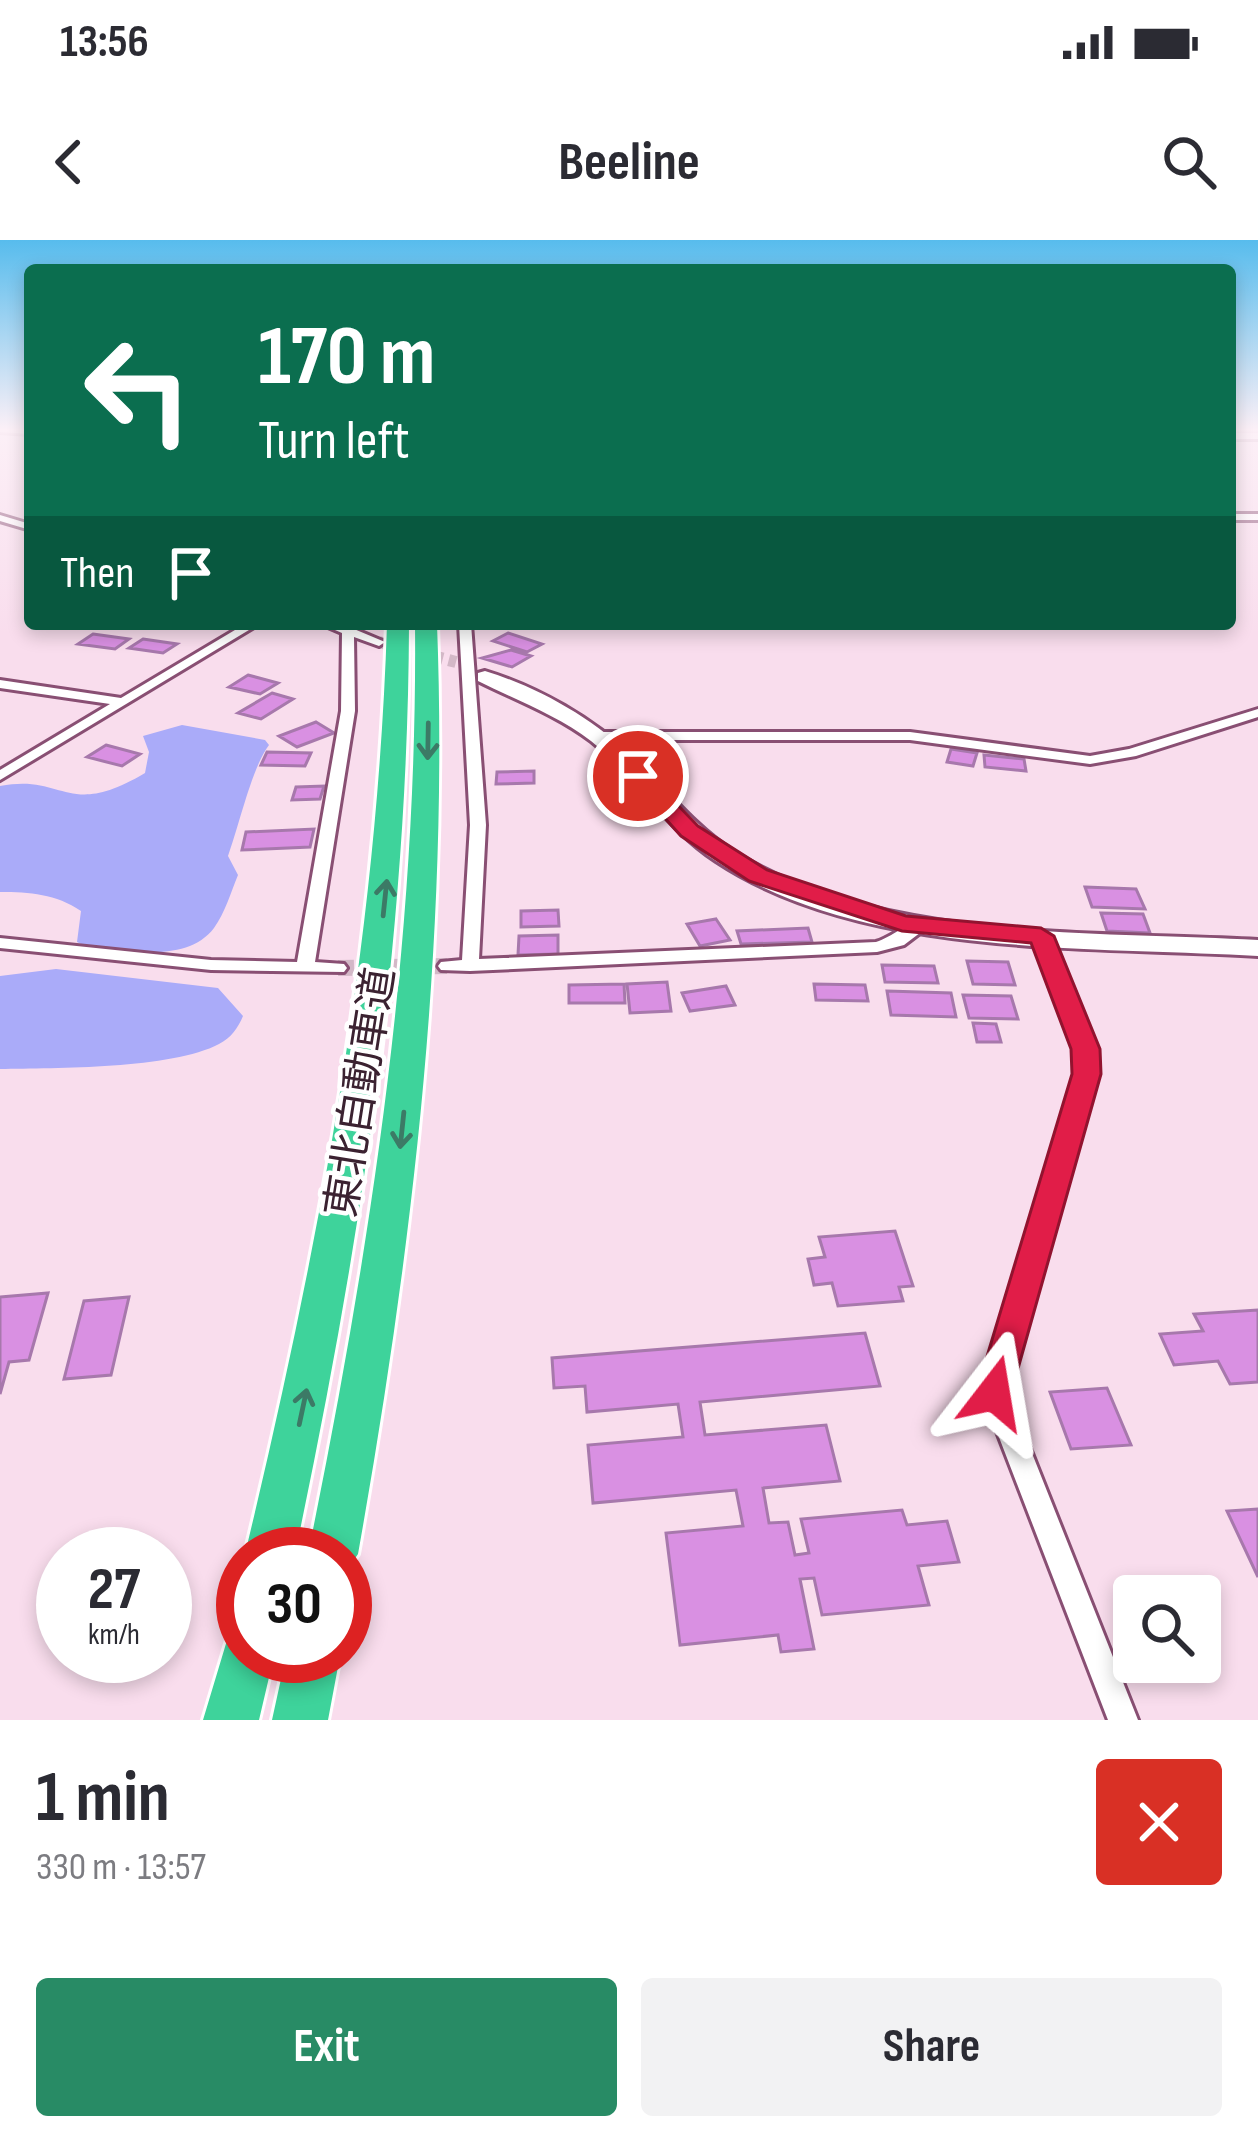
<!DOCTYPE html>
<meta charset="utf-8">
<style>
:root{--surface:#fff;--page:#f2f2f3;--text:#2b2b33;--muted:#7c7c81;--accent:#288b65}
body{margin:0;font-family:"Sofia Sans Condensed","Noto Sans JP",sans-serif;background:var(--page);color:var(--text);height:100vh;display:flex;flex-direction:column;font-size:45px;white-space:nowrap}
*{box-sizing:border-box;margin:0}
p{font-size:39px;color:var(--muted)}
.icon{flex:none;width:66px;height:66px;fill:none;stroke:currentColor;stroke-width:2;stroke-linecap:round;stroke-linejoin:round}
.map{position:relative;height:1480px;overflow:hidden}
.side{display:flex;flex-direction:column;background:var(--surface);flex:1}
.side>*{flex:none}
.top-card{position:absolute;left:24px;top:24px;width:1212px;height:366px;border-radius:12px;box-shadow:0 6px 18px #0003;background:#0b6e4f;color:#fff;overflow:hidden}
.fabs{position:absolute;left:1113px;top:1335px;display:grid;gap:24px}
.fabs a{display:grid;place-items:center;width:108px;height:108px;border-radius:12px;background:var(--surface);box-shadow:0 6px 18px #0003;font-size:60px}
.speed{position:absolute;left:36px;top:1287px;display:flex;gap:24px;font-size:60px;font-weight:700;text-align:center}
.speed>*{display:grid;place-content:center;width:156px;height:156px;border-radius:50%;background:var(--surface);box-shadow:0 6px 18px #0003;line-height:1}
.speed small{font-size:30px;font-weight:400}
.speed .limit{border:18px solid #d22;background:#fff;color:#111}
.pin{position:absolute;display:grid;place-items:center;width:102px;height:102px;color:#fff;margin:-51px;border:6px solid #fff;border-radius:50%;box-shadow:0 3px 12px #0007}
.me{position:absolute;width:132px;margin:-66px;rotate:14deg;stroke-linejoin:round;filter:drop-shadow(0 0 9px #0008)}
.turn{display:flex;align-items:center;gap:42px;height:252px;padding:0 36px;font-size:54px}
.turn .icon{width:156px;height:156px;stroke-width:2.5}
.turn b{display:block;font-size:84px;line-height:102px}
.then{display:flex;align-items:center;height:114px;padding:0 36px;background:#0003;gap:24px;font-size:45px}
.round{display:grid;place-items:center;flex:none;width:126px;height:126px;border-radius:12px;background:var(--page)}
.head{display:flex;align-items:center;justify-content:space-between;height:204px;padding:0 36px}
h1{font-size:72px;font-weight:700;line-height:90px}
.primary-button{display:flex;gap:24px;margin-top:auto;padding:24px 36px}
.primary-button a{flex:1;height:138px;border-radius:12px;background:var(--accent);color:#fff;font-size:48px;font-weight:700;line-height:138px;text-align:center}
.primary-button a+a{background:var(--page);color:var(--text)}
.status{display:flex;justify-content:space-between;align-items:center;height:84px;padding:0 60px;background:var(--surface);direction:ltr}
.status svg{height:33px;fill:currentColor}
header{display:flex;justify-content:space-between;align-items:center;height:156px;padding:0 36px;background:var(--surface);font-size:54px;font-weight:700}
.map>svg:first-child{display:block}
.forest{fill:#aaabf9}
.building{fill:#d990e2;stroke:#a778ac;stroke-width:3}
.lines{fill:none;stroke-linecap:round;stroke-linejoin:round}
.street-tunnel-far1{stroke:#d3b8c7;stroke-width:12;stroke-dasharray:12 6;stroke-linecap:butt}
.street-tunnel{stroke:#d3b8c7;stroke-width:16;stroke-dasharray:16 8;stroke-linecap:butt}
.street-casing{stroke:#894f73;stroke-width:6}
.secondary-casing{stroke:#894f73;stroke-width:6}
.highway-casing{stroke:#fff;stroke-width:6}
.street{fill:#fff;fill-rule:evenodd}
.secondary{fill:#fff;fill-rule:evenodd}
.highway{fill:#3ed39b;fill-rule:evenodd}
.oneway{stroke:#3c7a66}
.route{fill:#e11d48;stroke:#92132f;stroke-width:3}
.labels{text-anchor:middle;stroke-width:9;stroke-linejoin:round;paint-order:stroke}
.street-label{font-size:42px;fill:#3b2231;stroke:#fff}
</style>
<div class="status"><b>13:56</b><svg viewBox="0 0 49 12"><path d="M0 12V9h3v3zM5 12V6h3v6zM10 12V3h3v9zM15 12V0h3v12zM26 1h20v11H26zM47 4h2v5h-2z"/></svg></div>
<header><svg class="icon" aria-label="back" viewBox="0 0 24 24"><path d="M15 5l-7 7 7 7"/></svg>Beeline<svg class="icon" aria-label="search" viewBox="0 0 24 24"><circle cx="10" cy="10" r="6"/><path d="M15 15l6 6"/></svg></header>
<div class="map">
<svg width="1258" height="1480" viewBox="0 0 1258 1480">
<rect width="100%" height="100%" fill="#f9dded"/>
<!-- forest -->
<path class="forest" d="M182,485L265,500L269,505C252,527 239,586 228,616L238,635C231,652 225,673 214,688C187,724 123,711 85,706L77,702L81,671C56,654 30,652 0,652V546C65,533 66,580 145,533L149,512L143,496Z
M56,729L218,748L243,776C238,788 231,798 219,804C172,829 55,828 0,829V736Z"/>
<!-- building -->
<path class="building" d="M508,393L542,404L527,412L493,401Z
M93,394L129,399L115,409L78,404Z
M143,399L177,404L163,413L129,408Z
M511,410L531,416L512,427L482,418Z
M248,435L278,443L260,454L229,447Z
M272,453L293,459L261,479L238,473Z
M316,482L334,493L297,507L279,496Z
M106,505L140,514L122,526L87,517Z
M951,509L977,513L973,526L947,522Z
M267,512L311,513L305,526L261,525Z
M984,515L1024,519L1026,531L985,527Z
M534,531V543L496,544L497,532Z
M324,546L320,559L292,560L296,547Z
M314,589L310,607L242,610L246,592Z
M1085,647L1136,649L1145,669L1092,667Z
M558,670L559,686L521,687V671Z
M1101,673L1143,674L1150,693L1107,691Z
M716,679L730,700L700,706L687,684Z
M808,688L812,702L741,704L737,691Z
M558,695V714L518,715L519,696Z
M967,721L1008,722L1015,745L973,744Z
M882,725L934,726L938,743L885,742Z
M667,742L671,771L630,773L627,744Z
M624,744L625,763H569V745Z
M814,744L865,745L868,761L816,760Z
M726,746L735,765L690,771L682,753Z
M887,751L951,753L956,777L891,775Z
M963,755L1011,756L1018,779L969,778Z
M973,783L996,784L1001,802H977Z
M895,991L913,1046L899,1047L903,1061L838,1066L832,1043L814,1045L808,1019L825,1017L819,997Z
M48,1053L29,1120L9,1122L0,1154V1057Z
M48,1053L29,1120L9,1122L0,1154V1057Z
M129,1057L111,1135L64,1139L84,1061Z
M1258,1070V1142L1230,1144L1218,1121L1174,1125L1160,1094L1203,1091L1194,1074Z
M865,1093L880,1146L700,1162L705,1195L826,1185L840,1241L763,1248L769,1283L788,1282L795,1315L809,1313L801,1279L902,1270L907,1285L947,1281L959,1322L918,1326L929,1365L822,1375L814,1338L800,1339L814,1409L781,1412L778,1395L680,1405L666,1293L743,1286L736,1250L593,1263L588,1205L683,1197L678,1164L587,1172L585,1146L554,1148L552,1118Z
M1107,1148L1131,1205L1071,1209L1050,1152Z
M1258,1269V1337L1227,1271Z"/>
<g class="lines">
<!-- street-tunnel-far1 -->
<path class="street-tunnel-far1" d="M379,402L456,422"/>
<!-- street-tunnel -->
<path class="street-tunnel" d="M338,728L447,726"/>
<!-- street casing -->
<g class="street-casing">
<path id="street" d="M0,188H30V194L0,192Z
M1230,193H1258V199H1230Z
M1230,274H1258V280H1230Z
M0,275L30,284V290L0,281Z
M245,384H259L0,540V530L110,464L0,448V440L121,458Z
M321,384H354V389L385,402L379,406L354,397L355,471L315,722L344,724L347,728L344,732L211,730L0,708V698L211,720L297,722L341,471L342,393Z
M459,384H471L486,585L479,719L876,702C893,697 909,680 926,682L929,686L904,705L877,712L470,731L441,730L438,726L441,722L462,720L470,585Z
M1258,469V477L1136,516L1090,524L910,500H596L589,496L596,492H910L1090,516L1129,509Z
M1041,691L1050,696L1088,789L1097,834L1008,1153L1138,1480H1108L982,1153L1077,834L1070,789L1032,696Z"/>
</g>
<!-- secondary casing -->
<g class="secondary-casing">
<path id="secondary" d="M485,431C538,447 594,479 634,518C666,549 694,586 733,611C874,702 1094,691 1258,700V716C1088,706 862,718 716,621C667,589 636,537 591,501C557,475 516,460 478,441V433Z"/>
</g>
<!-- highway casing -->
<g class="highway-casing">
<path id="highway" d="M387,384H409C408,700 360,1006 295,1314H245C319,1006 377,701 387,384Z
M415,384H437C449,699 413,1005 358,1314L345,1333V1314H308C371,1006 418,700 415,384Z
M243,1391V1416H274L259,1480H203L228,1397Z
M286,1416H340L328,1480H272Z"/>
</g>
<!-- street -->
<use href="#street" class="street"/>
<!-- secondary -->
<use href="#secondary" class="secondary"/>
<!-- highway -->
<use href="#highway" class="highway"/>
</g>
<!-- one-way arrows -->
<defs><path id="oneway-shaft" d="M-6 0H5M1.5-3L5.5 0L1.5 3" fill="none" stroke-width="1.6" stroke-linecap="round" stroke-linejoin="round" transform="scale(3)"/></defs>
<g class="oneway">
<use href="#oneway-shaft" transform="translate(428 501) rotate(91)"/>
<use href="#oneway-shaft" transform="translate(385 658) rotate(-84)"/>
<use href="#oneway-shaft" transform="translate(402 890) rotate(96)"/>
<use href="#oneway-shaft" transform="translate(303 1167) rotate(-78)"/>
</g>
<!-- sky -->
<linearGradient id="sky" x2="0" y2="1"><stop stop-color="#57bced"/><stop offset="0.48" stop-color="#fcf0f7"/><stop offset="1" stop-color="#fcf0f7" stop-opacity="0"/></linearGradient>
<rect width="1258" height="395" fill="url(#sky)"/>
<!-- route -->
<path class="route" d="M638,530L646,532L698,586L767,630L906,676L1041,688L1054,696L1100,809L1101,834L1008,1164L994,1169L981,1164L976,1153L1072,834L1071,809L1031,703L902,691L749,641L681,596L627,536Z"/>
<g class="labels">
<!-- street labels -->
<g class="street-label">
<text transform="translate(359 852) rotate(-81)" y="15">東北自動車道</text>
</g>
</g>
</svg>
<div class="fabs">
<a><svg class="icon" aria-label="search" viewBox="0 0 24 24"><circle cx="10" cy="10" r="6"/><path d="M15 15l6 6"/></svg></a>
</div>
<div class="speed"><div>27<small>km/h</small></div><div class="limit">30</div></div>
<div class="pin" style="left:638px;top:536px;background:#d93025"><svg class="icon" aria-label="arrive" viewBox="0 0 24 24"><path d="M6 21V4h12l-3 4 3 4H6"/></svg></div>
<svg class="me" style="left:994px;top:1153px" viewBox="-20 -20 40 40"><path d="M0-17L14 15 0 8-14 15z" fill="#e11d48" stroke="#fff" stroke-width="4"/></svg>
<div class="top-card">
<div class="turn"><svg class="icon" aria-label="left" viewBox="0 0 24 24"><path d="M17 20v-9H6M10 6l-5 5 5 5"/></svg><div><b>170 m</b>Turn left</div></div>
<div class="then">Then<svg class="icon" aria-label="arrive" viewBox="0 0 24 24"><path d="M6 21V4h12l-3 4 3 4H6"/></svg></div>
</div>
</div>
<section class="side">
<div class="head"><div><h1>1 min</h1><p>330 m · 13:57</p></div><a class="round" style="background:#d93025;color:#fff"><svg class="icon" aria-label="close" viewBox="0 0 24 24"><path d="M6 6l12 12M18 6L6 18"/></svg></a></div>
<div class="primary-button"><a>Exit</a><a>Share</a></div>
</section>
